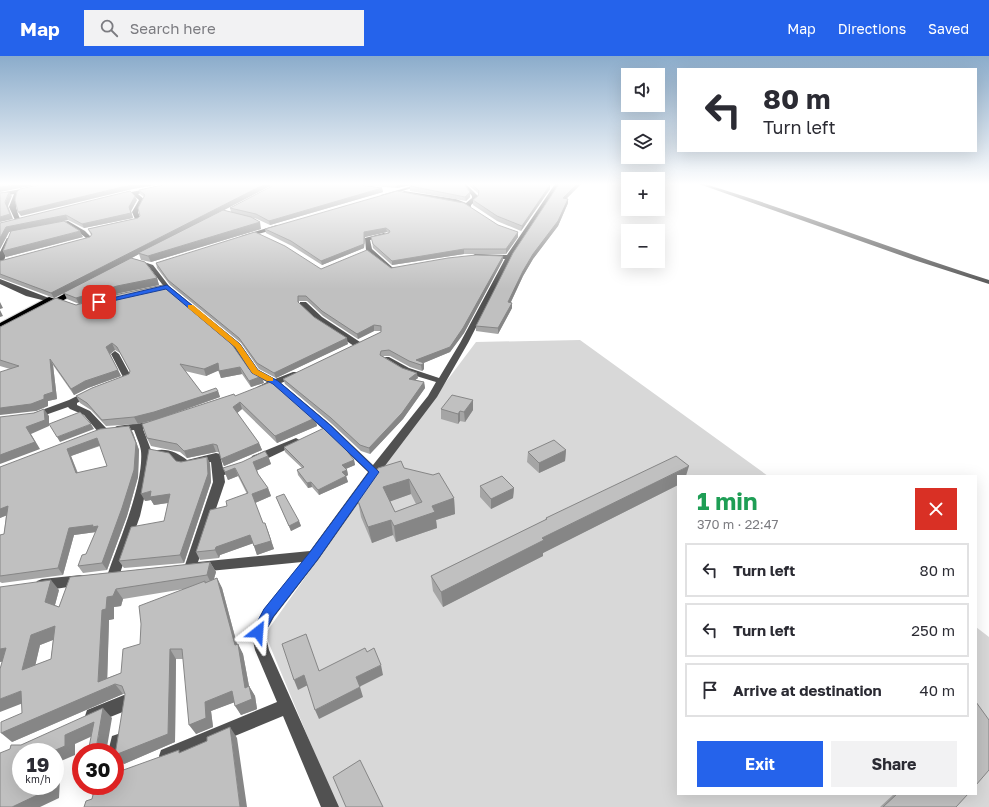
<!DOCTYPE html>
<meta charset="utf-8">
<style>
:root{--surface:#fff;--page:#f2f2f3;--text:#2b2b33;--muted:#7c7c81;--line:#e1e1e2;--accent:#2563eb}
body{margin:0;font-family:"Golos Text",sans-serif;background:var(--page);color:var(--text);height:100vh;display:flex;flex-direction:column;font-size:15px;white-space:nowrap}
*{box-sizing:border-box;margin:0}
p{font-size:13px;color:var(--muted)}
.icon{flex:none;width:22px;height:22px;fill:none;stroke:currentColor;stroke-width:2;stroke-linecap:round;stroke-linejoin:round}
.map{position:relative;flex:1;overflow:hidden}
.panel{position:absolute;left:677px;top:419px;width:300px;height:320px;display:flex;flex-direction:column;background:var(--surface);border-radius:0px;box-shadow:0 4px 16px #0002}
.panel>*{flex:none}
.top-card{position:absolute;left:677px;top:12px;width:300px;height:84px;border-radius:0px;box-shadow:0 4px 16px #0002;background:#fff;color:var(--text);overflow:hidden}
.tools{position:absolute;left:621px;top:12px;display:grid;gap:8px}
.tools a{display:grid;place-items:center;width:44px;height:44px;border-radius:0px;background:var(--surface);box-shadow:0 4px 16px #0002;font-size:20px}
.speed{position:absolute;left:12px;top:687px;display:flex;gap:8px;font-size:20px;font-weight:700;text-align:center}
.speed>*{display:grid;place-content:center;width:52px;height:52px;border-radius:50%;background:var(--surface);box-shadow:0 4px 16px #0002;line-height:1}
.speed small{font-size:10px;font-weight:400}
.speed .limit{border:6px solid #d22;background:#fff;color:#111}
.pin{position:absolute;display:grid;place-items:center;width:34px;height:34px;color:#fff;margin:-17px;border-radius:8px;box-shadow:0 2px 6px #0006}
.me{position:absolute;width:44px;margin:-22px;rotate:28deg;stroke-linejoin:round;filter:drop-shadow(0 0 3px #0008)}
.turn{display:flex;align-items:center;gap:14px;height:84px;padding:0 20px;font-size:18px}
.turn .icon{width:52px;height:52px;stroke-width:2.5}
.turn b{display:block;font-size:28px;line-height:34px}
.round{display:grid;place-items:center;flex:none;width:42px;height:42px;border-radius:0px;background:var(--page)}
.summary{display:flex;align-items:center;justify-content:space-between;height:68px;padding:0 20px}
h1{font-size:24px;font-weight:700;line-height:30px;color:#1e9e55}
.button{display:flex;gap:8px;margin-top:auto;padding:8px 20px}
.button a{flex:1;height:46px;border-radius:0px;background:var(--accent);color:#fff;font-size:16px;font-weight:700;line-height:46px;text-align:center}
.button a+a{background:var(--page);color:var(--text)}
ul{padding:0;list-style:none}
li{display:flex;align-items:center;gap:12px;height:54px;margin:0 8px 6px;padding:0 12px;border:2px solid var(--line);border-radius:0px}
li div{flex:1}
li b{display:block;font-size:15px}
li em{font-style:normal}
header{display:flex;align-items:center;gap:24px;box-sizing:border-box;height:56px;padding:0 20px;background:var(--accent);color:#fff}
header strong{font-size:19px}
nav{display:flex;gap:22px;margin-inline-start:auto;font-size:14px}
.search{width:280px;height:36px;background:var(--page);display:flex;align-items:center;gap:10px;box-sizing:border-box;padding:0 14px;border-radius:0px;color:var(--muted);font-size:15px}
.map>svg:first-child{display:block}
.green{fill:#d8d8d8}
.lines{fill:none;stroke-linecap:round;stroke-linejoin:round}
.major-casing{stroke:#dbdbdb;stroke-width:2}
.minor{fill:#515151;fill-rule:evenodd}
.major{fill:#000;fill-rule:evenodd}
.wall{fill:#a5a5a5;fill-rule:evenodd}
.shaded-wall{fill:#868686}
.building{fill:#c0c0c0;stroke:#868686;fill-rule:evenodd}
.route{fill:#2563eb;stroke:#184099}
.slow{fill:#f59e0b}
</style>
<header>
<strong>Map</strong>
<div class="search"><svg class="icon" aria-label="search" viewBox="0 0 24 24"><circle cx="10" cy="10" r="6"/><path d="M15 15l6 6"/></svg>Search here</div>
<nav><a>Map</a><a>Directions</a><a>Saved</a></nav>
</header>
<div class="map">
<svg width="989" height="751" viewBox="0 0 989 751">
<rect width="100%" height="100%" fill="#fff"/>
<!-- green -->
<path class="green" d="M580,284L768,420H678V738H976V571L989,581V751H337L265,578L406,379L476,286Z"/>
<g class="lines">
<!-- major casing -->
<g class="major-casing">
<path id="major" d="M73,233H76L80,235L51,251L45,250L0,272V267L49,241L55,243Z"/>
</g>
<!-- minor -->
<path class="minor" d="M47,128H55L21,136C13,146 16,154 21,165L16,166L9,151L14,138L0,141V137Z
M172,128H180L138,138L145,144L138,156L141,164L126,167V165L135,163L132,156L139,144L133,139L118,142L116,141V139Z
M419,128H425L386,140L381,139Z
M462,128H466L478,140V143L471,149V151L455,146L401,137L404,135L456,143L466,147L472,142V140Z
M555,128H559L512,201L468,287L437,341L378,419L318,504L274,561L265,577L269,594L339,751H321L283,660L167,708L161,706L159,700L161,694L277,646L255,594L251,576L264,553L302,506L199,516L195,515L190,517L185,516L184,512L213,426L211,406L185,412L181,411L173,403L154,399L153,397L154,395C165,391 179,397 187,404L216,397L220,398L223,412L236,408L240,409L241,412L240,415L224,419L225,426L198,506L310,495L368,416L323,373L274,330L262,334L259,333L257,331L267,326L252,318L234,292L165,232L149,211L132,205L135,203L153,209L169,230L240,288L258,314L275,323L293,316H299L300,318L299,320L281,327L331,369L373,409L428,340L436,326L403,316L382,303L383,301H389L409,312L439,322L460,287L505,203L475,202L472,200L475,198L507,199Z
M699,128H705C801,157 894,194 989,224V228L914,204Z
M68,165L85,175L92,182V184L76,187V185L86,182C81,178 73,170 66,169C60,168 55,172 50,169Z
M277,169L280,171L279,172L244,182L241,180Z
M384,177L387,179L386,180L370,184L372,193L392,211H398V213L389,214L366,194L365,182Z
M7,182L12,183L3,207L0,209V196Z
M0,223L54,244L50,246L26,240L0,228Z
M300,246H306L322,261L360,286L361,288L360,290H354L316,265L300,250Z
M115,295L119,298L132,322L131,324L119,328L115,325L123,321L111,298Z
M89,334L94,337L92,339L77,347V349L90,355L107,373L108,375L107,377H99L84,359L70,353L68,351L34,363L29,360L31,358L69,344Z
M156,365L159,366L161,368L159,370L143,373L151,394L149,421L140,460L119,520L118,524L113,525L108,524L107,520C118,487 144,429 141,395C140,388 136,380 134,374L117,376L112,373L117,370Z
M296,382L301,385L300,387L260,406H252L251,403L252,400Z
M81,519L86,520L88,524L86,528L81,529L42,535L37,533L35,529L37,525L42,523Z
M124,639L130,641L132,647L130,653L93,668L87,666L85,660L87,654Z
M118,678L124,680C128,690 125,704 121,714L115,716V696H108L112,680Z"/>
<!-- major -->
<use href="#major" class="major"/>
</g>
<!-- wall -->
<path class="wall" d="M167,128H274L223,154L231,156L230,152L382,132L383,136L270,169L257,163L247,160L261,173L151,206L141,204L139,198L132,202L157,222L159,229L120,237L79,248L67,243L64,237L54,242L0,222V205L90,181L91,179L88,173L138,162L140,160L144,141L140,138L139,134Z
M352,128H415L397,132Z
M467,128H547L550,133L521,175L497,165L473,149V144L478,140L479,138Z
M559,128H581L566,143H568V147L558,170L533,203L523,220L511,246L512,252L498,278L476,275V270Z
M410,130L470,136V141L466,145L410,135Z
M137,144L131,155L133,162L84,172L68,164L33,171L83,181L6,201L3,195L11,175L9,176L0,193V167Z
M498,169L518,181L506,198H464L392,209L373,192L372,185L371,181L388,177L387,176L365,181L364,192L322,209L292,190L266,177L265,173Z
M503,200V204L464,277L450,296L423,307H424V313L422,315L410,311L390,300H383L418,322L415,324L424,326L425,332L403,363L370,398L361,395L332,368L285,328L283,323L381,276V275H374L358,283L323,260L307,245H299V247L314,261L348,288L276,322L259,313L241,287L170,229L157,212L156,207L321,213L391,212Z
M56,242L249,313L264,327L251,331L242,318L221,322L218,314L206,320L185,315L202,337L218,335L220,341L158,363L138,368L106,370L91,354L80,347L76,340L129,318L130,315L120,297L115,294L110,298L121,320L88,332L74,339L53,309L57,343L48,345V350L36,355L10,313L0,310V271Z
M235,340L315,362L317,370L277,387L242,353L237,357L259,387L262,394L224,410L219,396H216L187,402L180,396L151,390L147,382Z
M473,344V354L465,366L460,365L458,368L441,363V353Z
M129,370L133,377L139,394L138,421L127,460L107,514L83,517L78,510L86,498L96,476L74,479L63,519L2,527L0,526V479L4,478L6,459L0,462V411ZM100,390L107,410L78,417L71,400Z
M284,391L354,404L355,409L346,413L347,414L348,419L346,420L348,426L319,439L312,431L308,432L298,419L297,414L302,412L285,396Z
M566,394L565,405L539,417L527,406L528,396Z
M268,400L271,408L257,414L258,418L268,432L271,440L255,447L263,467L268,475L274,493L257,499L253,487L220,499L219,502L200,504L196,496L227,450L247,438L238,420L228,424L223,412Z
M207,401L210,408L211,426L184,507L124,512L119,505L164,465L168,447L154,449L151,444L145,445L176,405L181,406Z
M404,412L454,442L455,458L436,464L437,472L396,486L393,479L372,487L361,461L358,445ZM411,438L416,448L395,456L390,445Z
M678,420V429L543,497V500L443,551L433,535L431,520L545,464L546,462Z
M480,430L514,432L513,442L491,453L480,441Z
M276,441L299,465L301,470L291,475Z
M210,506L216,516L214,523L217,522L222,532L237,588H238L243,598L249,630L255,640L257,653L241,659L234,646L211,655L213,671L196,678L183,603H176L175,686L124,708L125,638H123L12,686L22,657V648L2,606H0V531L59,534L55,549L59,551L70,521ZM184,533L140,588L121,617L107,622L109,564L114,563V551L121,550L123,543ZM53,584L51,603L35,609L40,589Z
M894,738H968L956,751H880Z"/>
<!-- shaded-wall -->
<path class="shaded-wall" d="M17,128H41L0,136V131Z
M131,128H163L133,133L21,160L18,156Z
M265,128H274L140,198L138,197L139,198L54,242L51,237Z
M396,128H415L397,132Z
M577,128H581L562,147L563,142Z
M550,129V133L521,175L522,170Z
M382,132L383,136L270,169L269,165Z
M9,136L12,140L8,150L13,163L0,166V161Z
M470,136V141L466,145L465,141Z
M135,140L137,144L131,155L133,162L84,172L82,168L129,151Z
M568,143V147L558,170L533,203L523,220L508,252V246L523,215L533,198Z
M66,159L68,164L9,176L0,193V182L6,171Z
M260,166L261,173L151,206L148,200Z
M386,172L387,176L365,181L364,192L322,209L321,205L364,176Z
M80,175L83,181L6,201L3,195Z
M518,176V181L506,198V193Z
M464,193V198L392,209V205Z
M503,200V204L464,277L450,296L419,309L416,304Z
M157,222L159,229L120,237L79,248L76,242L117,230Z
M0,246L3,252L0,253Z
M512,247V252L498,278V272Z
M0,254L3,260L0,261Z
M374,269V275L358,283L357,278Z
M347,282L348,288L276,322L274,317Z
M112,287L115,294L110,298L106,291Z
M50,303L53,309L57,343L48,345V350L36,355L0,359V352L44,339Z
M218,307L220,314L206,320L204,313Z
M424,307V313L422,315L421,309Z
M240,311L242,318L221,322L219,315Z
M118,314L121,320L88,332L74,339L71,333L85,325Z
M417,317L418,322L410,328L409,323Z
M262,320L264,327L251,331L249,325Z
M424,326L425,332L403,363L370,398L369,392Z
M218,335L220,341L158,363L138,368L134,361Z
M473,344V354L465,366L464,356Z
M240,346L242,353L236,358L233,351Z
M44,353L49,360V370L31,378L40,393L0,408V399Z
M460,355V365L458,368V358Z
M315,362L317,370L277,387L275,380Z
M91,368L94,373L60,386L57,381Z
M129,370L133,377L139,394L138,421L127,460L107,514L102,507Z
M97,382L101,389L71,400L80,424L76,417L67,393Z
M259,387L262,394L224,410L221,403Z
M213,388L216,396L187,402L184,395Z
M566,394L565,405L539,417V407Z
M268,400L271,408L256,415L253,406Z
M207,401L210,408L211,426L184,507L180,499Z
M354,404L355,409L343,414L342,409Z
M689,410L686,420H678V429L543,497V500L443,551L441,536L542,482Z
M235,412L238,420L228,424L225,416Z
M347,414L348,419L344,422L342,416Z
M346,420L348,426L319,439L318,434Z
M409,423L411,438L386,447L383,431Z
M311,426L312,431L308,432L307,427Z
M268,432L271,440L255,447L252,438Z
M514,432L513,442L491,453V443Z
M151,435L170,438L174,446L154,449L151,444L145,445L141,438Z
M454,442L455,458L436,464L437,472L396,486L394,470L432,450Z
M8,450L13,457L0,462V453Z
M391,464L393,479L372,487L368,471Z
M299,465L301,470L291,475L289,470Z
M265,467L274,493L257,499L254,490Z
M93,469L98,470L96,476L74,479L63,519L58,512L69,472Z
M250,479L254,487L220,499L219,502L215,494L216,491Z
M210,506L216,516L212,529L207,519Z
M217,522L222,532L239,596L238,588L243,598L251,641L245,632Z
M51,524L59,534L53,556L45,546Z
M116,533L123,543L121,550L114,551V563L109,564L107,632L115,628L123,638L12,686L1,677L98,626L102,554L107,541Z
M55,570L63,580L40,589L32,624L22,614L31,579Z
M6,592L16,601L0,606V593Z
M170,593L176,603L175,686L124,708L115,699Z
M381,609L383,619L359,631L356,621Z
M304,619L308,629L298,634L294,624Z
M249,630L255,640L257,653L241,659L235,650Z
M360,631L363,641L319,663L315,654Z
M21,635L31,644L0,656V643Z
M232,635L238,645L211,655L213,671L196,678L189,669L205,646Z
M103,652L112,662L107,691L112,696H104L97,687L99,677L75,688V699L61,705L59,742L40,751H12L48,730H55V696H51L65,679Z
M230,671L237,682L247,751H240Z"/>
<!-- building -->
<path class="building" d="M0,128H17L0,131Z
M43,128H135L18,156L15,144L17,136L20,133Z
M167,128H265L51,237L0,218V205L90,181L92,178L88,173L138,162L140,160L138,152L145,139L139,134Z
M276,128H352L382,132L269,165L256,158L230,152Z
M418,128H464L470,136L465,141L410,130Z
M472,128H547L550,129L522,170L497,160L473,144L478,140L479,135Z
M559,128H577L563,142L568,143L558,165L533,198L523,215L508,246L512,247L498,272L476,270L513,197Z
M130,135L135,140L129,151L131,157L82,168L66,159L6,171L0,182V167Z
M397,135L464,147L498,169L518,176L506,193H464L392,205L373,188L371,181L389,177L390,175L386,172L364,176V188L321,205L291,185L265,173Z
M9,136L5,146L10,158L0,161V137Z
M223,154L251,161L260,166L148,200L138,197Z
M64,165L80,175L3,195L11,175Z
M255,176L285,190L321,213L367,194L391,212L448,202L476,199L503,200L463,272L450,291L416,304L424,307L421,309L409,305L389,294L381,295L380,299L402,312L417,317L409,323L424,326L402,357L369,392L360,389L331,362L283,323L381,276V270L374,269L357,278L322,255L306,240H298V246L314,261L347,282L274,317L257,307L239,282L168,224L156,207Z
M131,202L145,206L157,222L117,230L76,242L63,237Z
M163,229L231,287L249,313L262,320L249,325L240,311L219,315L218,307L204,313L180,308L202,337L216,332L218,335L154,356L134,361L102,364L87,347L76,340L92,332L129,318L130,315L117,291L112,287L106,291L118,314L85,325L71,333L50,303L53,336L44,339V343L31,348L0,352V316L19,310L0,304V271L56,242L76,249L119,238Z
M273,325L315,362L275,380L240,346L233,351L259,387L221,403L217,389L213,388L184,395L177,388L147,382L142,368L234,338L235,340Z
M452,339L473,344L464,356L460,355L458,358L441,353Z
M44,353L45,364L26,371L35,386L0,399V361L34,357Z
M80,356L91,368L57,381L49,368Z
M129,370L136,387L134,414L122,452L102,507L78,510L82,499L86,498L98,470L92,471L93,469L69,472L58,512L0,520V479L4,478L8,450L0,453V411L100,373ZM97,382L107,410L76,417L67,393Z
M324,372L344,391L354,404L342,409L347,414L342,416L346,420L318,434L311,426L307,427L297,414L304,411L284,391Z
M554,384L566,394L539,407L528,396Z
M149,393L169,397L176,405L181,406L207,401L208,418L180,499L119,505L131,471L164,465L170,438L150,441L151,435L141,438Z
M265,395L268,400L253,406L258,418L268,432L252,438L263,467H265L271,485L254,490L250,479L216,491L215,494L196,496L210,454L227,450L226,445L248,437L235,412L225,416L223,412L242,406Z
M676,400L689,410L542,482L544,484L441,536L431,520L547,463L546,462Z
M401,405L404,412L433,419L439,417L454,442L432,450L435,456L394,470L391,464L368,471L358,445L378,412ZM409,423L422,446L395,456L383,431Z
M502,420L514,432L491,443L480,430Z
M284,438L299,465L289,470L276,441Z
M210,506L207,519L116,533L113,540L107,541L106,553L102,554L98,626L121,617L123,593L140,588L141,568L139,550L205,525V527L217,522L235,589L238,588L245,632L249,630L252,643L235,650L232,635L205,646L206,662L189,669L182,593H170L168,678L115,699L125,638L122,630L115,628L1,677V666L22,657L21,635L0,643V613L6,592L0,593V531L51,524L45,546L59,551L70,521ZM55,570L51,603L22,614L31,579Z
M306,578L319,615L365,592L367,596L374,592L381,609L356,621L360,631L315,654L304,619L294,624L282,588Z
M976,646L989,664V714L976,729Z
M103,652L97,687L99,689H104V696H88L94,666L65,679V690L51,696H21V730H48V734L12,751H0V697L10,693L11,689H21Z
M230,671L240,751H84L86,745L92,743L95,730H115V717L179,694V697L207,685V681Z
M360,704L383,751H346L333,721Z
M897,738H968L956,751H883Z"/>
<!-- sky -->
<linearGradient id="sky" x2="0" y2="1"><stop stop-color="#8baccb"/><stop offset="0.55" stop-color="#fff"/><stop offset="1" stop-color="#fff" stop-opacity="0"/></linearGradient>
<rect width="989" height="233" fill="url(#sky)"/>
<!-- route -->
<path class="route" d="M167,229L240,288L258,314L278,325L330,369L379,416L318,503L273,561L263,580L258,582L254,580L252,576L264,553L310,496L369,416L324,373L273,328L252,317L235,291L166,233L99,248L95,246Z"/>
<!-- slow -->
<path class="slow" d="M188,249H193L240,288L258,314L273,322V325H267L252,317L235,291L188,252Z"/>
</svg>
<div class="tools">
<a><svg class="icon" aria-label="sound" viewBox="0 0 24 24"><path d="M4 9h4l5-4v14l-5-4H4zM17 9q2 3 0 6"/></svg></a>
<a><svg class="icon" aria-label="layers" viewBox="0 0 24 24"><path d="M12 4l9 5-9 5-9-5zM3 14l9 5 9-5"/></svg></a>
<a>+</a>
<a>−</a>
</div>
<div class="speed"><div>19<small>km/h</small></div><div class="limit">30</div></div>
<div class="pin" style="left:99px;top:246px;background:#d93025"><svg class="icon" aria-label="arrive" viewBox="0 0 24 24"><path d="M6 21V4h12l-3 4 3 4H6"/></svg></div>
<svg class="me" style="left:258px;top:576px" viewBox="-20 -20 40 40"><path d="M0-17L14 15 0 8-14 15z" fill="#2563eb" stroke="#fff" stroke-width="4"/></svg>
<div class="top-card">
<div class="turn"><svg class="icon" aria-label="left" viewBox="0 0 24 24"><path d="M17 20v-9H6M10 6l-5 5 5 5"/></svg><div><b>80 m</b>Turn left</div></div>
</div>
<section class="panel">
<div class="summary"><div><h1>1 min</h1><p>370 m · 22:47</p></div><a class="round" style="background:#d93025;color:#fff"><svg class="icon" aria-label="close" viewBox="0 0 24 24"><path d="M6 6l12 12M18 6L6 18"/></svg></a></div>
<ul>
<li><svg class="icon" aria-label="left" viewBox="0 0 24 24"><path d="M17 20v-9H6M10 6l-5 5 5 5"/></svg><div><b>Turn left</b></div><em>80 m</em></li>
<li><svg class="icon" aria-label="left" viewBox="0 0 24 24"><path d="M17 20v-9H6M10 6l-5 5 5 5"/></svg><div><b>Turn left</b></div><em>250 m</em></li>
<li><svg class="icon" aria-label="arrive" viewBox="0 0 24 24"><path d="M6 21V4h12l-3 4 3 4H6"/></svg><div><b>Arrive at destination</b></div><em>40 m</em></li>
</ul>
<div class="button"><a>Exit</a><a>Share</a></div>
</section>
</div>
